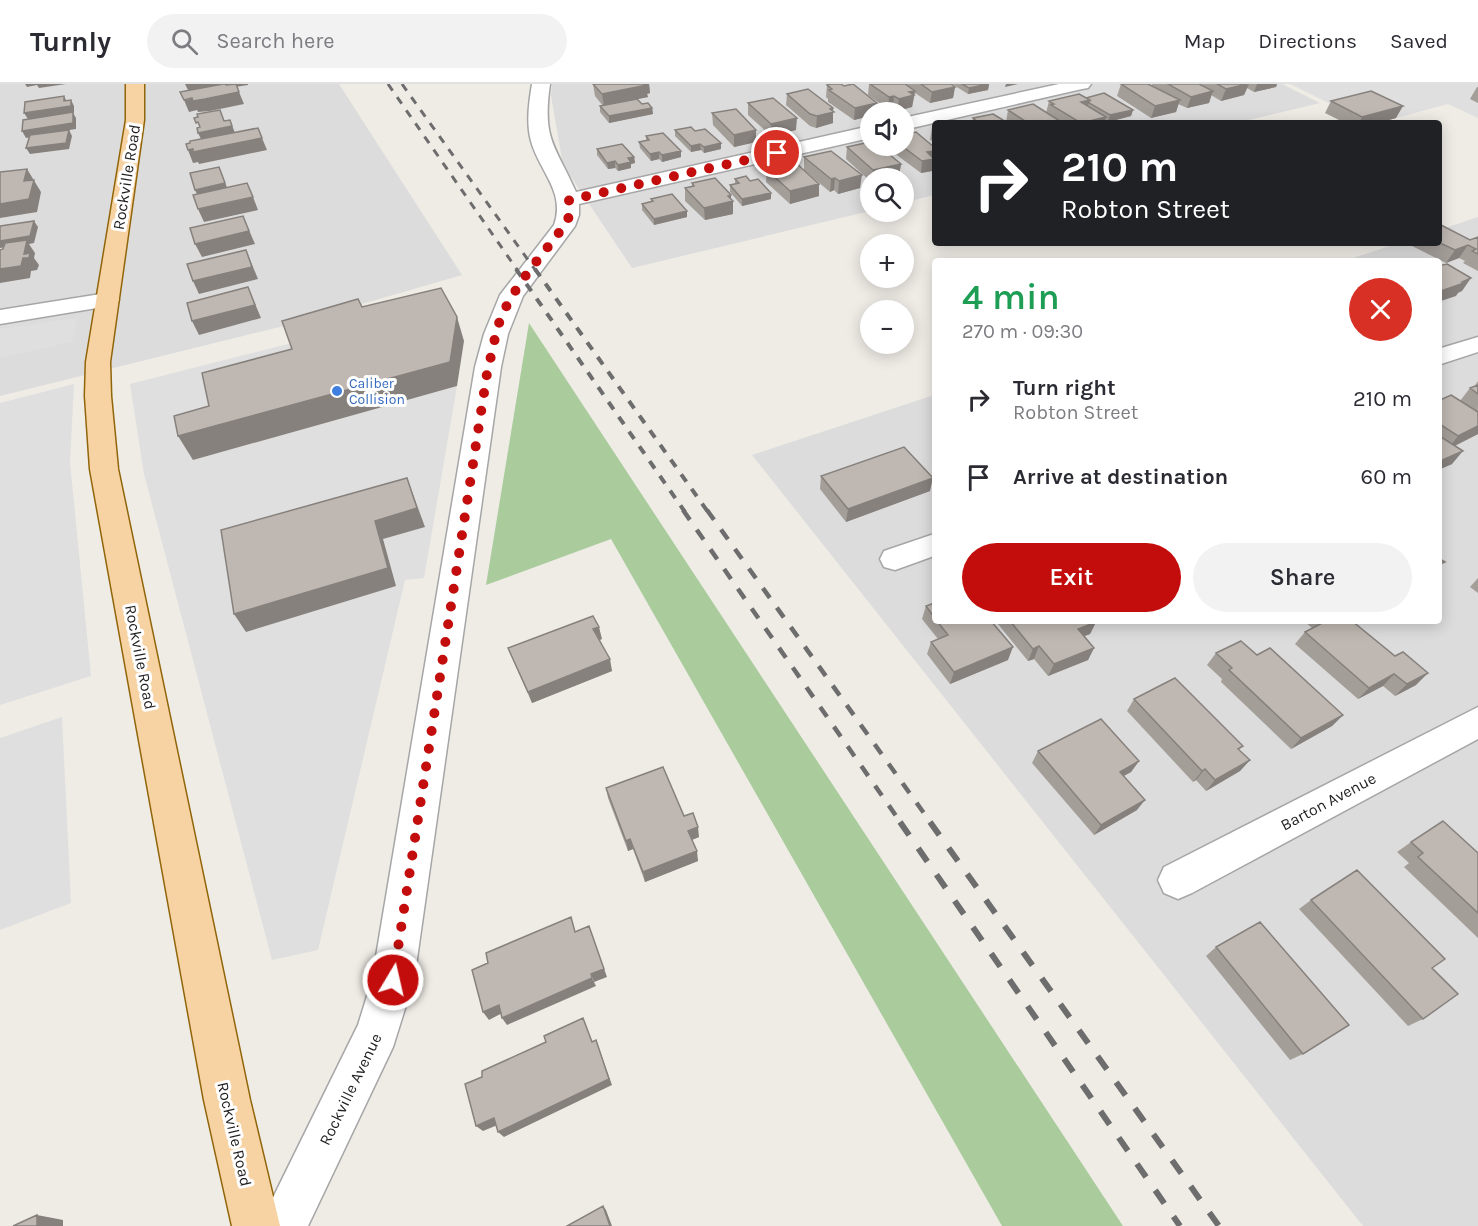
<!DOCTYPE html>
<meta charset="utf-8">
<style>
:root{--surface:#fff;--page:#f2f2f3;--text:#2b2b33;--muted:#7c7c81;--line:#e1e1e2;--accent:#c20d0c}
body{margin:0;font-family:Karla,sans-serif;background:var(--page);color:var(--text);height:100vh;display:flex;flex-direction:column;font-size:22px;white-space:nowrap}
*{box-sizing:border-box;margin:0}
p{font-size:20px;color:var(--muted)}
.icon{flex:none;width:33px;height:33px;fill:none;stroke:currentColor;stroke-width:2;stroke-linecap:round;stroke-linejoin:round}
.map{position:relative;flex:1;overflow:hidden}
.sheet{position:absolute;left:932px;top:174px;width:510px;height:366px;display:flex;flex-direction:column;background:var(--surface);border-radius:6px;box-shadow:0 3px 15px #0003}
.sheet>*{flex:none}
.top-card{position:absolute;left:932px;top:36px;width:510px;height:126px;border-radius:6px;box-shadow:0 3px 15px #0003;background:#202124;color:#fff;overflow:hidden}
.buttons{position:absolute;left:860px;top:18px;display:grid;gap:12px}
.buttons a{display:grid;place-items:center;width:54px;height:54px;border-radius:50%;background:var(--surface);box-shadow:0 3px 15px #0003;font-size:30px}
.pin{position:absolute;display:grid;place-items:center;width:51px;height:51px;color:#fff;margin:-26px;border:3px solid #fff;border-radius:50%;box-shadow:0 2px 6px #0007}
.me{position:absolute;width:66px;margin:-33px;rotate:9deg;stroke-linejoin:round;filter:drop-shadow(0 0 4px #0008)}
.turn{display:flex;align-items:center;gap:21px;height:126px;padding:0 30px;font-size:27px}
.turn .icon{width:78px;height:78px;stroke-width:2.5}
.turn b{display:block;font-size:42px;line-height:51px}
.round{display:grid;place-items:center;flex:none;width:63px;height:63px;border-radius:32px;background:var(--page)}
.head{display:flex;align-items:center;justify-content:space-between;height:102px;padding:0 30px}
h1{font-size:36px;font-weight:600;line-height:45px;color:#1e9e55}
.button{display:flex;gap:12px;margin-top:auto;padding:12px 30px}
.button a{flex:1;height:69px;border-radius:36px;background:var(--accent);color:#fff;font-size:24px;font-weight:600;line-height:69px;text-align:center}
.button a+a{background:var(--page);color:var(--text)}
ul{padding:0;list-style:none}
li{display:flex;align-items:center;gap:18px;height:78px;padding:0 30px}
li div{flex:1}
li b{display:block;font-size:22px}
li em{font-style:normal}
header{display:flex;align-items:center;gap:36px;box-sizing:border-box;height:84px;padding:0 30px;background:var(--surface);border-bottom:2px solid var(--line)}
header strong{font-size:28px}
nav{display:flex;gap:33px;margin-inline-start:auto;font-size:21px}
.search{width:420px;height:54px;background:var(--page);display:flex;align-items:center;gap:15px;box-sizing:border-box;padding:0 21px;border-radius:33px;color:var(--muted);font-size:22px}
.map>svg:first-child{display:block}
.residential{fill:#dddcdc;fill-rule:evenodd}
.forest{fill:#aacc9d}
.parking{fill:#dfdfdf}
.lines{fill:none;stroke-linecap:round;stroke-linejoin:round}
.minor-casing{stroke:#a6a6a6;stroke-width:3}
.primary-casing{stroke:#916509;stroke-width:3}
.minor{fill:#fff;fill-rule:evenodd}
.primary{fill:#f7d3a3;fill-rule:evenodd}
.rail-far3{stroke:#6d6d6d;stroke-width:3;stroke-dasharray:8 8;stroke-linecap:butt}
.rail-far2{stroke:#6d6d6d;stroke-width:4;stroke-dasharray:9 9;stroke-linecap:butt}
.rail-far1{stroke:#6d6d6d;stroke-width:4.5;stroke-dasharray:12 12;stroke-linecap:butt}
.rail{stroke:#6d6d6d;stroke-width:6;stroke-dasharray:16 16;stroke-linecap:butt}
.wall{fill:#a49e99}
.shaded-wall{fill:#86817d}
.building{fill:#bfb8b2;stroke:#86817d;stroke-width:1.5}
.route{stroke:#c20d0c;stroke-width:10;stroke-dasharray:0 18}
.shop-dot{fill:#3f7fe0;stroke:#fff;stroke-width:2}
.labels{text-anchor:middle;stroke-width:6;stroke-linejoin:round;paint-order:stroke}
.far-shop-label{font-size:14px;fill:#366cbe;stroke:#fff;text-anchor:start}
.street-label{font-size:16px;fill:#1f1f1f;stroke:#fff}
</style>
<header>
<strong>Turnly</strong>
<div class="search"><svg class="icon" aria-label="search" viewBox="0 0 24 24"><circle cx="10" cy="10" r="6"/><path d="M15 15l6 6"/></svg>Search here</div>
<nav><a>Map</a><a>Directions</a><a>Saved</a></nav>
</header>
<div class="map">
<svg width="1478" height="1142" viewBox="0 0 1478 1142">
<rect width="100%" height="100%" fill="#efece6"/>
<!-- residential -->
<path class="residential" d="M0,0H339L462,191L300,238L0,312Z
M552,0H1282L1320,19L1236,39H934V111L903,119V94H870V127L632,184L563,81L551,12ZM870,28H903V62H870Z
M1478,133V1142H1363L752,371L934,311V537H1438V177H1344L1399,159H1438L1439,146Z"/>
<!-- forest -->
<path class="forest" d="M529,239L1123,1142H1002L611,455L486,501Z"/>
<!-- parking -->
<path class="parking" d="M1290,0H1478V34L1448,20L1396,34L1365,19L1341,25Z
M78,234L72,258L0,274V245Z
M292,259L303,289L193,376L457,302L424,494L405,496L318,866L272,876L144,390L130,300Z
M74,300L70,378L91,592L0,621V319Z
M62,633L71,819L0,846V654Z"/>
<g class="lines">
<!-- minor casing -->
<g class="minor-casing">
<path id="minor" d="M532,0H550C542,56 555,61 576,108L870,42V54L579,120V131L575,142L523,212L508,250L501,283L414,896L393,963L308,1142H259L358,941L372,896L475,283L484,250L500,211L554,141C566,108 539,87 531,57C526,39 529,18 532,0Z
M1059,0H1091L1088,4L1082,5L903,46V34Z
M107,209L115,211L119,216L115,221L0,240V226Z
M1478,253V268L1438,281V265Z
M934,450V472L895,486L884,483L880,475L884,467Z
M1478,623V655L1192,809L1178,815L1164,809L1158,796L1164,783Z"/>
</g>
<!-- primary casing -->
<g class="primary-casing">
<path id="primary" d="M126,0H144V36L110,278L111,312L118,385L250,1016L280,1142H232L204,1016L90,385L85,312L86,278L126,36Z"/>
</g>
<!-- minor -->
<use href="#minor" class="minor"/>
<!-- primary -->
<use href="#primary" class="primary"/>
<!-- rail-far3 -->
<path class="rail-far3" d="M388,0L518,187
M402,0L536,187"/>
<!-- rail-far2 -->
<path class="rail-far2" d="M516,185L685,428
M535,185L708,428"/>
<!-- rail-far1 -->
<path class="rail-far1" d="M683,426L901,739
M707,426L931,739"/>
<!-- rail -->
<path class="rail" d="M900,738L1180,1142
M930,738L1219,1142"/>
</g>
<!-- wall -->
<path class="wall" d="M593,0H649L650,9L647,10L648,13L637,15L642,20L652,24L653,30L609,39L600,28V22H603L595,12Z
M869,0H951L955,3L953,14L930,19L915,9L912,23L897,27L893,24L888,25L868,11Z
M952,0H989L988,6L968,10Z
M1121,0L1151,2L1152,0H1277L1276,3L1254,8L1247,4L1244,11L1221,17L1211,11L1209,19L1187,24L1178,20L1176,28L1151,34L1117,12Z
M827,1L844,2L877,19L876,28H870V32L854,36L828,18V15L826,13Z
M1477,3H1478V19L1470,15Z
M787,10L833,24V39L816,44L810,42L786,21Z
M1086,14L1133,26L1131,32L1108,38L1105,36L1104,39H972L973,34L1006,38L1008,26L1046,29L1049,17Z
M1331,17L1396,34L1378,39H1345L1325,29Z
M748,19L796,46L771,52L748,31Z
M712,29L756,46V58L734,63L713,41Z
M932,43H934V61L932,60L933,57L930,56Z
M675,46L695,47L721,59V65L704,69L701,66L691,68L675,52Z
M646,52L681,73L662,78L659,75L651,77L640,64L639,58L646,56Z
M890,62L934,63V78L933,79L932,87L921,89L890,66Z
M847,63L901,80L899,92L889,94H870V97L846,75Z
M597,65L634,73L635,79L631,80V84L618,87L615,84L608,85L597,71Z
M804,73L860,104L838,110L834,106L830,108L804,86Z
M792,80L819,100V112L790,120L766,98L767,81Z
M735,95L750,97L771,109V115L742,122L730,108V101L735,100Z
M692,99L733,117V130L705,136L685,117V104L692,103Z
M651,115L687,127V133L654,141L642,126V120L651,118Z
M1438,142L1470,156L1478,153V187L1463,179L1465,177L1459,174L1446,179L1412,162L1414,159H1438Z
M1478,297V350L1455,362L1452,380L1438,386V317H1460L1470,304L1474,303Z
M821,392L930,407L846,438L820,405Z
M1478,494V509L1470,503Z
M934,519V537H991L1008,576L950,600L927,570L931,558L938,555L922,535L926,522Z
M999,537H1095L1096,538L1090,550L1084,552L1094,564L1088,576L1048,592L1034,575L1028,577L998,540Z
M1304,537H1352L1416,601L1395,612L1383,602L1358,615L1295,560L1305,548L1312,544Z
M602,555L600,556L612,587L532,619L513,576L508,564Z
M1216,569L1257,571L1343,631L1332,642L1291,665L1221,598L1222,595L1207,581Z
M1134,615L1239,666L1250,676L1240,687L1206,707L1196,696L1193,698L1127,627Z
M1038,667L1139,677L1131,688L1124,692L1137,726L1094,751L1032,679Z
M606,704L684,732L699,753L692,756L698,777L645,798L633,765L628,767L608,714Z
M1411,758L1478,769V854L1404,783L1409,779L1397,768Z
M1311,816L1432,884L1423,935L1408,942L1299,825Z
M1216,863L1303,970L1290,976L1206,872Z"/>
<!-- shaded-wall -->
<path class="shaded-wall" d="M25,0H66L39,4L37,1L27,3Z
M185,0H248V1L190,10Z
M644,0H649L650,9L647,10L648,13L604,22L602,10Z
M989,0L988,6L968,10L969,4Z
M1006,0H1018L1005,3Z
M1249,0L1244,11L1221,17L1226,5Z
M1257,0H1277L1276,3L1254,8Z
M955,3L953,14L930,19L932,8Z
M915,7L912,23L897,27L899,15L909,8Z
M1213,7L1209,19L1187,24L1191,13Z
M239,8L244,20L210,27L198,28L197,26L189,28L184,16Z
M64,12L67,18L71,16L74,22V28L73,29L76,34V45L69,46L72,52L69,65L30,70L26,64L69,46L26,54L22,47L73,29L28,35L24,29L64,17Z
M894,12L893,24L888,25L889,13Z
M1090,16L1086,28L1081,18Z
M1180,16L1176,28L1151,34L1155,22Z
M877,19L876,28H870V32L854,36L855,24Z
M1403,22L1396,34L1378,39H1359L1362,33Z
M652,24L653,30L609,39V32Z
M833,24V39L816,44L817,32Z
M1133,26L1131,32L1108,38L1110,31Z
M1106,33L1104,39H1081Z
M797,34L796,46L771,52V40Z
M230,36L235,49L201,55L198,49Z
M756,46V58L734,63V51Z
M262,54L267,66L199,80L198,78L193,79L188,66Z
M721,59V65L704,69V63Z
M700,60L701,66L691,68V62Z
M681,67V73L662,78V71Z
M934,67V78L933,79L932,87L921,89L922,77L927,68Z
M659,68V75L651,77L650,70Z
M634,73L635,79L631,80V84L618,87V81L628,74Z
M615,77V84L608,85L607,79Z
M901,80L899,92L889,94H872L873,86Z
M219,83L228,106L198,112L195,106Z
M27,85L41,108L37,128L0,134V120L24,97Z
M862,91L860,104L838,110L839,97Z
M835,94L834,106L830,108L831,95Z
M819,100V112L790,120V107Z
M771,109V115L742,122V115Z
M731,111V117H733V130L705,136L704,124Z
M253,113L258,126L204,138L198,125Z
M687,127V133L654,141V135Z
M243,132L255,160L202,173L195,160Z
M34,137L38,143L34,159L29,160L35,169L34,174L39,181L37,186L31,187L30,194L0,199V185L24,170L26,160L0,164V157Z
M1468,161L1459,174L1446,179L1455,166Z
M246,166L258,195L199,210L193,197Z
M1471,194L1462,207L1458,209L1456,212L1438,218V208Z
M248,203L261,234L199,251L192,237Z
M457,233L464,257L457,302L193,376L178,352Z
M1478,342V350L1448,365L1458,352Z
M1463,367L1452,380L1438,386V378Z
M407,394L425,443L383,455L396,502L246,548L234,530L375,437Z
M933,394L930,407L846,438L848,425Z
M1096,538L1090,550L1072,557L1078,545Z
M599,543L602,555L596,557L593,545Z
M1039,562L1034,575L1028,577L1033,565Z
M1013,563L1008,576L950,600L954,588Z
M1094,564L1088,576L1048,592L1054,580Z
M610,575L612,587L532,619L528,608Z
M1428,589L1416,601L1395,612L1407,600Z
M1394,590L1383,602L1358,615L1369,604Z
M1343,631L1332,642L1291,665L1301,654Z
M1250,676L1240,687L1206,707L1215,696Z
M1139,677L1131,688L1112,698L1120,688Z
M1205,685L1196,696L1193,698L1202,687Z
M1145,716L1137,726L1094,751L1101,741Z
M698,743L699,753L689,757L688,747Z
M630,755L633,765L628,767L626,757Z
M697,767L698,777L645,798L643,788Z
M589,842L607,893L594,898L591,890Z
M592,894L596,902L507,941L502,934Z
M499,921L504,928L489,936L483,928Z
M596,956L612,1001L504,1053L498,1048Z
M494,1034L500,1040L483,1047L476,1042Z
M603,1122L606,1126L612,1142H610Z
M37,1131L63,1136V1142H37Z"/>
<!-- building -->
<path class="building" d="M223,0H225L226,1L236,0L239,8L205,15L193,17L192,14L184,16L180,8Z
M593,0H645L647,1L602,10Z
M831,0H841L844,2L853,0L877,19L855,24L829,6L832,5L827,1Z
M870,0H905L915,7L909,8L914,11L899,15L894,12L889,13Z
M921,0H951L955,3L932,8Z
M962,0H988L969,4Z
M1121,0H1148L1180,16L1155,22Z
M1168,0H1199L1213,7L1191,13Z
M1217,0H1247L1226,5Z
M808,5L833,24L830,25L834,28L817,32L810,30L787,10Z
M1371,7L1403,22L1362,33L1331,17Z
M1104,9L1133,26L1110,31L1089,19L1090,16L1086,14Z
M1079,10L1090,16L1081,18L1106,33L1081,39L1051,21L1054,20L1049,17Z
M64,12V17L71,16V22L24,29L25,18Z
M773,14L797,34L771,40L748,19Z
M637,15L642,20L648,19L652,24L609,32L600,22Z
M1033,20L1063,39H1028L1008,26Z
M736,25L756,46L734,51L712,29Z
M220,26L224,37L230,36L232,42L198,49L197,44L200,43L198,38L196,39L194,34L198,33L197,30Z
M73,28V39L22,47L23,36Z
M993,30L1008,39H979L973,34Z
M691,43L695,47L705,45L721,59L704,63L700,60L691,62L675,46Z
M258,44L262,54L193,68V65L188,66L186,60L190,59V57Z
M69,46L66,59L26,64L30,51Z
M916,48L934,63V67L927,68L934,75L922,77L902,62H903V51Z
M663,49L681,67L662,71L659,68L650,70L639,58L649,56L646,52Z
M870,58V62H879L901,80L873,86L847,63Z
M622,60L634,73L628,74L631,78L618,81L615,77L607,79L597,65Z
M831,67L862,91L839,97L835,94L831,95L804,73Z
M787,76L792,80L796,79L819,100L790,107L767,86L771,85L767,81Z
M219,83L225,99L195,106L190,89Z
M27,85L24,97L34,96L29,115L0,120V88Z
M746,92L750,97L758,95L771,109L742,115L730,101L739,99L735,95Z
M715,94L731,111L728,112L733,117L704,124L685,104L694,102L692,99Z
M247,99L253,113L198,125L193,111Z
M672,110L687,127L654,135L642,120L653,117L651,115Z
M243,132L249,147L195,160L190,144Z
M34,137L30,152L0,157V142Z
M1441,141L1470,156L1478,153V170L1472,167L1476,165L1468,161L1455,166L1438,158V142Z
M27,156L24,170L30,169L29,174H23L21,182L0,185V166L3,165L5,159Z
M246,166L252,183L193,197L187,180Z
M1447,180L1471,194L1462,198L1464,199L1438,208V182Z
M248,203L255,221L192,237L187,219Z
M441,204L457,233L450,278L178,352L174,332L209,322L202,289L292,265L282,237L358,215L362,223Z
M1478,301V310L1470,304Z
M1451,311L1478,328V342L1458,352L1438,339V317Z
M1438,351L1463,367L1438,378Z
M904,363L933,394L848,425L821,392Z
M407,394L417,424L375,437L388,484L234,530L221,446Z
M1438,474L1445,478L1438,481Z
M934,519V533L926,522Z
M593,532L599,543L593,545L610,575L528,608L508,564Z
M937,537H991L1013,563L954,588L931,558L948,551Z
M1010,537H1095L1096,538L1078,545L1094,564L1054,580L1039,562L1033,565Z
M1326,537H1352L1395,572L1403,568L1428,589L1407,600L1394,590L1369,604L1305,548Z
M1241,557L1257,571L1270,564L1343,631L1301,654L1229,586L1232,584L1216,569Z
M1175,594L1243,662L1238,665L1250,676L1215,696L1205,685L1202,687L1134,615Z
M1101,635L1139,677L1120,688L1145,716L1101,741L1038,667Z
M663,683L684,732L693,729L698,743L688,747L697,767L643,788L630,755L626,757L606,704Z
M1443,737L1478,769V829L1418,773L1423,769L1411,758Z
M1357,786L1445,875L1432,884L1458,910L1423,935L1311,816Z
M571,833L575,848L589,842L604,885L591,890L592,894L502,934L499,921L483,928L472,886L488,879L486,869Z
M1260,838L1349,941L1303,970L1216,863Z
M583,934L592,958L596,956L609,995L498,1048L494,1034L476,1042L465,1000L482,993V987L546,958L544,952Z
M603,1122L610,1142H567Z
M37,1131V1142H13Z"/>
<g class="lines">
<!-- route -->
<path class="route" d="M393,896L488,283C494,264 495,244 505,225C520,195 544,169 564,142L570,131L569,116L777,69"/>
</g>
<!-- markers -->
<circle class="shop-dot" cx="337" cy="307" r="6"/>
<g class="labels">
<!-- far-shop labels -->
<g class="far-shop-label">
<text x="349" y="304">Caliber<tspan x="349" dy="16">Collision</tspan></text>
</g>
<!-- street labels -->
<g class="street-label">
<text transform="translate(126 93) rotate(-81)" y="6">Rockville Road</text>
<text transform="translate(141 573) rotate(79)" y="6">Rockville Road</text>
<text transform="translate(1328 717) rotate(-28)" y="6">Barton Avenue</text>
<text transform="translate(350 1005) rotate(-64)" y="6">Rockville Avenue</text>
<text transform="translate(235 1050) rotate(77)" y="6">Rockville Road</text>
</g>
</g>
</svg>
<div class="buttons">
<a><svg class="icon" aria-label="sound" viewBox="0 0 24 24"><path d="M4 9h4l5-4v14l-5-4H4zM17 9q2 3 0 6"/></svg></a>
<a><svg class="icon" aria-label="search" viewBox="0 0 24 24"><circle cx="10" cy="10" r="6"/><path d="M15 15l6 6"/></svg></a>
<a>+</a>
<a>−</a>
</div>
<div class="pin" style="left:777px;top:69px;background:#d93025"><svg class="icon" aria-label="arrive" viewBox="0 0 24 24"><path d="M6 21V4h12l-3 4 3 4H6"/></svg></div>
<svg class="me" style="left:393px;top:896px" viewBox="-20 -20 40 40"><circle r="17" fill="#c20d0c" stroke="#fff" stroke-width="3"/><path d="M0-11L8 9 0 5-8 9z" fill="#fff"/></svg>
<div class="top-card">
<div class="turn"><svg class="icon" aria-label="right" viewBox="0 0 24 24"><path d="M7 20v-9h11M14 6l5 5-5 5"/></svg><div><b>210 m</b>Robton Street</div></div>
</div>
<section class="sheet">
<div class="head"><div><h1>4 min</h1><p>270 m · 09:30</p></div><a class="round" style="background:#d93025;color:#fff"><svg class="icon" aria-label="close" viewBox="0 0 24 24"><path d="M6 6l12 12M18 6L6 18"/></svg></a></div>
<ul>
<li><svg class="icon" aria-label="right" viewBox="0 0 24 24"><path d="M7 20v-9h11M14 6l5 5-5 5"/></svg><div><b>Turn right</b><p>Robton Street</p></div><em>210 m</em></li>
<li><svg class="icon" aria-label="arrive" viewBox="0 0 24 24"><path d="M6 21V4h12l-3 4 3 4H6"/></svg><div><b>Arrive at destination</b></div><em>60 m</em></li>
</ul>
<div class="button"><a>Exit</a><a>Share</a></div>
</section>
</div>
